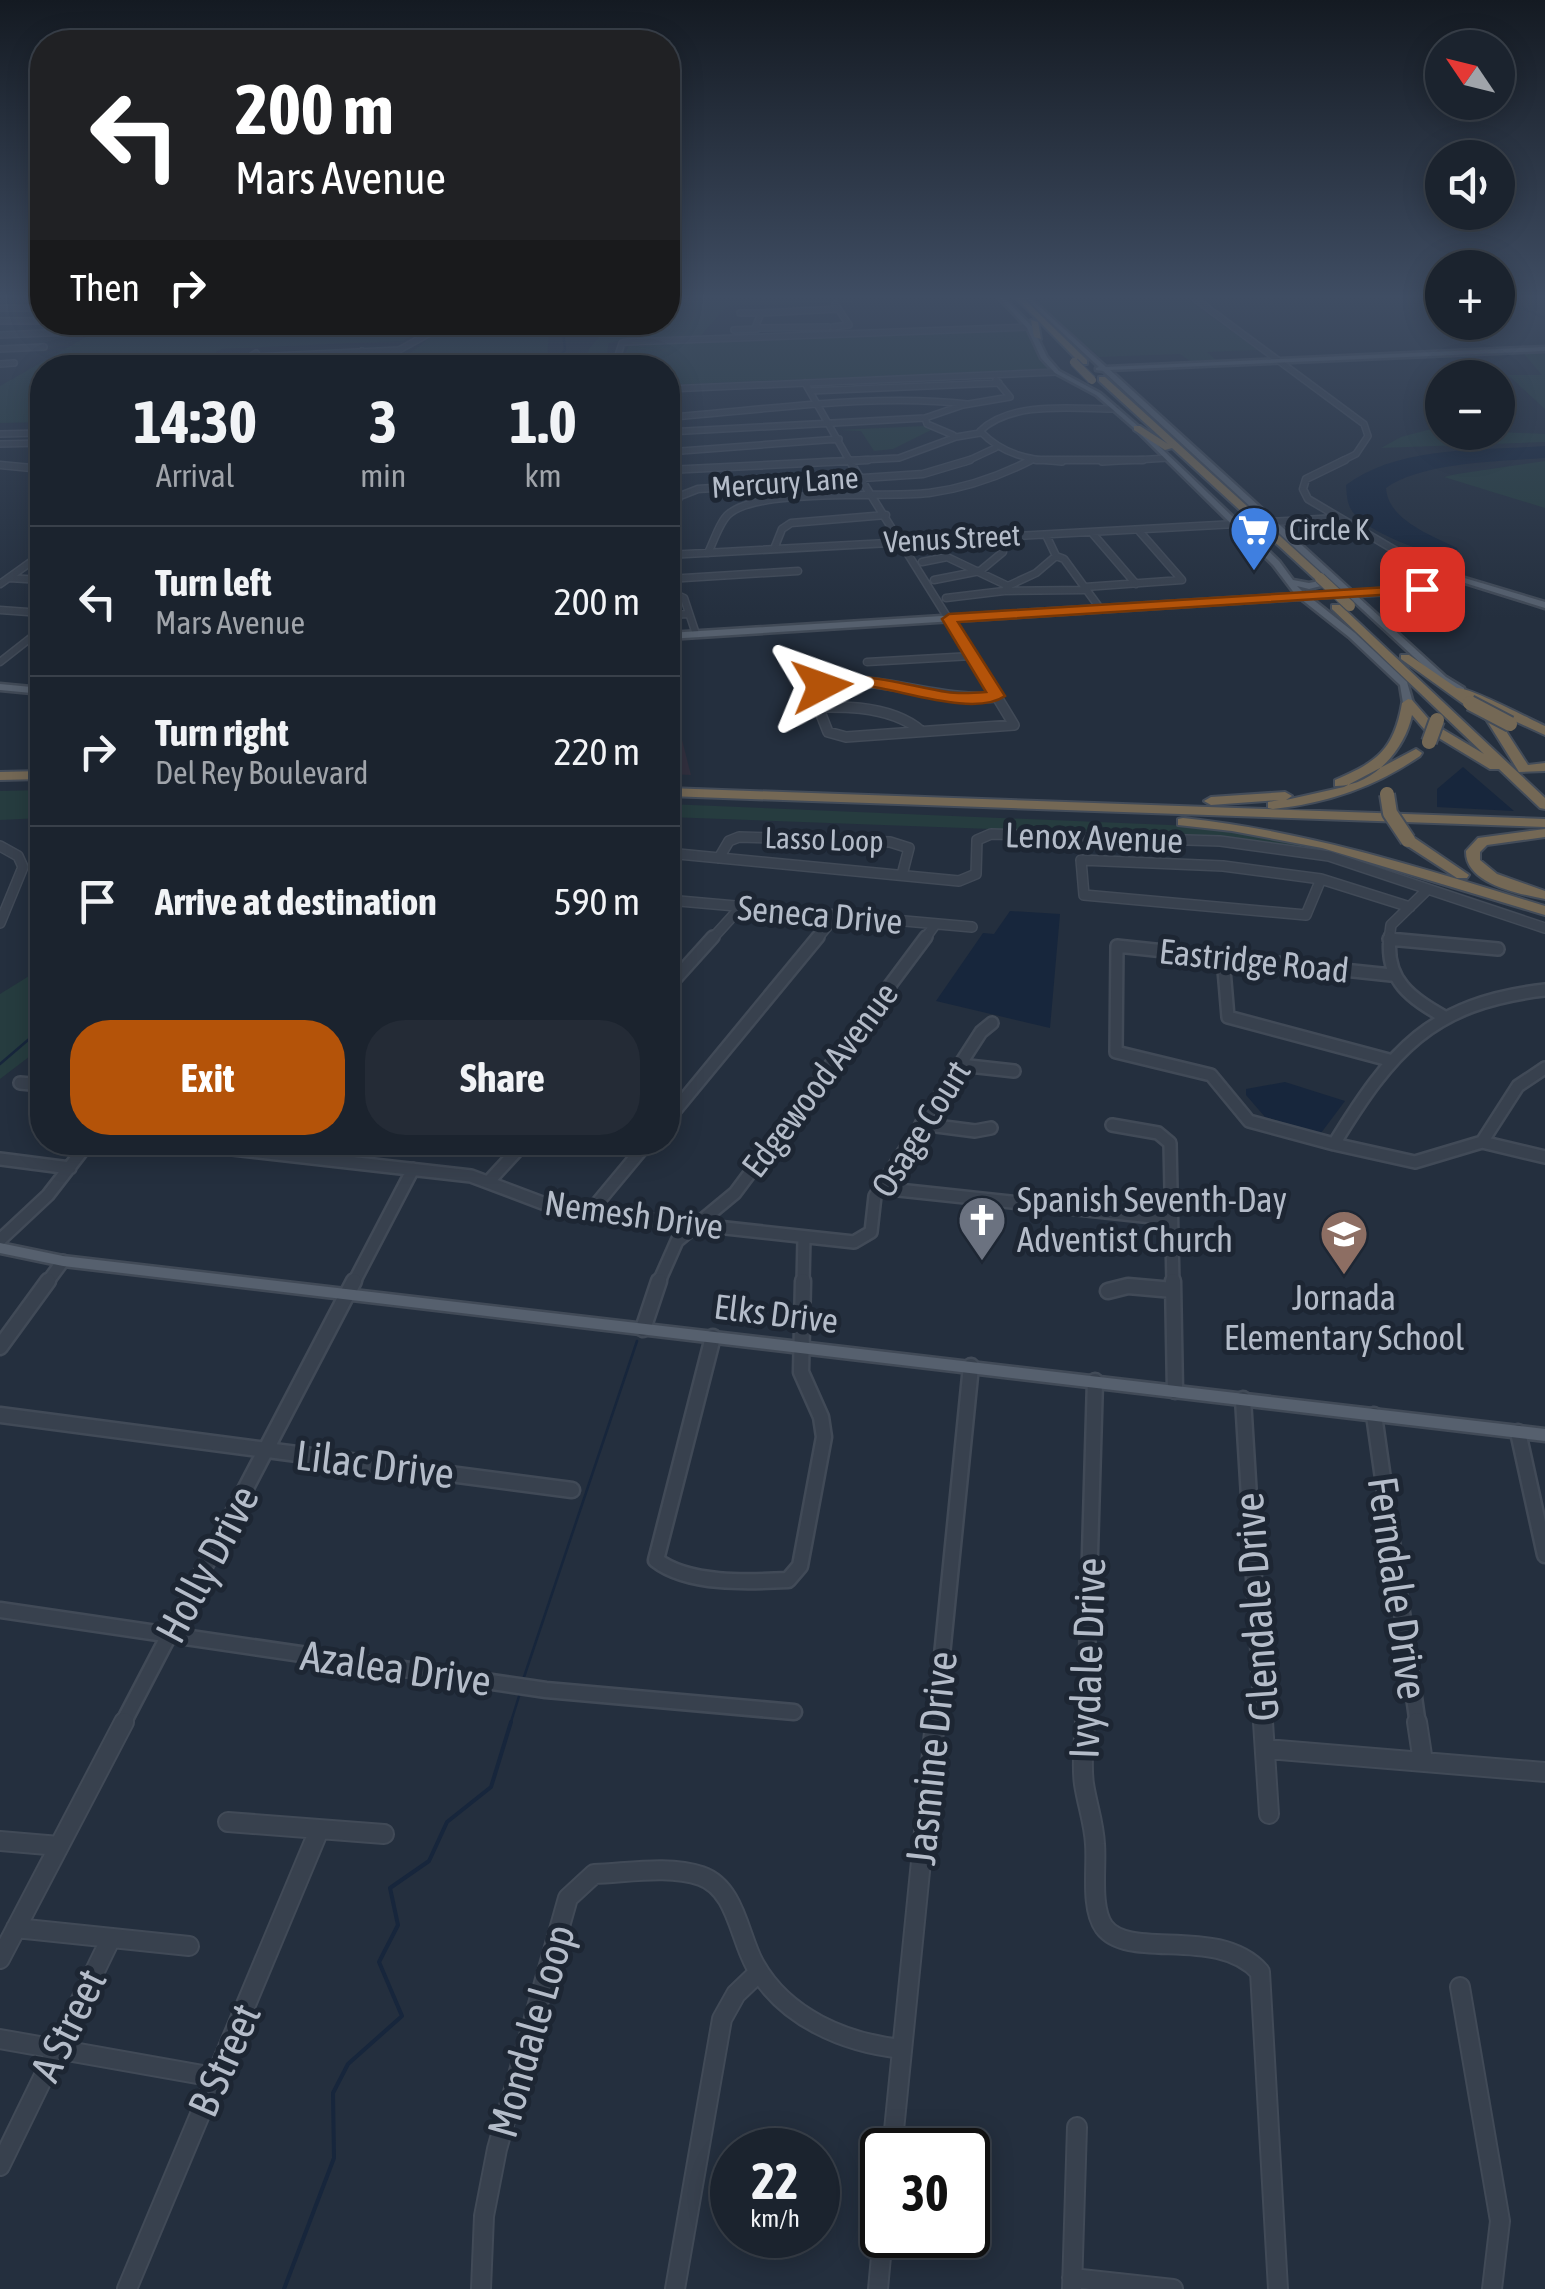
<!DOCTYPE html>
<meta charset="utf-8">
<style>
:root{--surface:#1b232e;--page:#242b36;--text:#f1f3f6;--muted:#a0a4aa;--line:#39404a;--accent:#b45309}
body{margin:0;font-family:"Asap Condensed",sans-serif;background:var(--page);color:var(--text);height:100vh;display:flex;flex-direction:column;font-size:38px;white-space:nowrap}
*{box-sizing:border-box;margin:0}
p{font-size:32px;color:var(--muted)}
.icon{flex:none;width:55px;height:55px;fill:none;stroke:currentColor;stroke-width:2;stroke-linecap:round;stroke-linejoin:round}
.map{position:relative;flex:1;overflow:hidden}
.panel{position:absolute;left:30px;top:355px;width:650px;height:800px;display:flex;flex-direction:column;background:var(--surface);border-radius:40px;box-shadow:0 5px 25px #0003,0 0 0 2px var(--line)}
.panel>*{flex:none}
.guide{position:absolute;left:30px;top:30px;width:650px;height:305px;border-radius:40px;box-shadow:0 5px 25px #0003,0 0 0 2px var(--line);background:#202124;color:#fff;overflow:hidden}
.needle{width:65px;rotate:305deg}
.tools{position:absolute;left:1425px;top:30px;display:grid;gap:20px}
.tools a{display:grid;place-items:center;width:90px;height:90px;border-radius:50%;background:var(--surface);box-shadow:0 5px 25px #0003,0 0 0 2px var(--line);font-size:50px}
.speed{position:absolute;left:710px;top:2128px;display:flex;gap:20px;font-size:50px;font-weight:700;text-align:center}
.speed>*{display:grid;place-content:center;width:130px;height:130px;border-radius:50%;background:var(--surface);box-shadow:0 5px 25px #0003,0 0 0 2px var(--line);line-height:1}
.speed small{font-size:25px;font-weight:400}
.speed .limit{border:5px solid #111;border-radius:15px;background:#fff;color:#111}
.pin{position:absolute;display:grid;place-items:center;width:85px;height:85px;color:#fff;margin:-42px;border-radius:20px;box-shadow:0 5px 15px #0006}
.me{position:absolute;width:110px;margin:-55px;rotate:86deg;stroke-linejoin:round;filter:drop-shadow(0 0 8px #0008)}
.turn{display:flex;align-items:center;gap:35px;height:210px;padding:0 40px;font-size:45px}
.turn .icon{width:130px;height:130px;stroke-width:2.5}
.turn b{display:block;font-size:70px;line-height:85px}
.then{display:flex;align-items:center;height:95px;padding:0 40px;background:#0003;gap:20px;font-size:38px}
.eta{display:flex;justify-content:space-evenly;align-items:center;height:170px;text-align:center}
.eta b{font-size:60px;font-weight:700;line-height:70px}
.cta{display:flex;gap:20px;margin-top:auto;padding:20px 40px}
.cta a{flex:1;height:115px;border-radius:40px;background:var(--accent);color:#fff;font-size:40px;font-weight:700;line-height:115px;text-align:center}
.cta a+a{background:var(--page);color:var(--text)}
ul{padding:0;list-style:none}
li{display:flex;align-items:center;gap:30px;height:150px;padding:0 40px;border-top:2px solid var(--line)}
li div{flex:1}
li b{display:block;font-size:38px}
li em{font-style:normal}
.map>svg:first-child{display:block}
.medical{fill:#32303f}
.green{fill:#263c3f}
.water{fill:#17263c}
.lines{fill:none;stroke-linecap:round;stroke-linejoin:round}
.stream-far1{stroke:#17263c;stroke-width:2.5}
.stream{stroke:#17263c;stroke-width:4}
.minor-far5-casing{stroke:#414a57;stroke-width:8}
.minor-far4-casing{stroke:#414a57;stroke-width:9}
.minor-far3-casing{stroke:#414a57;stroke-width:12}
.minor-far2-casing{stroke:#414a57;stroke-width:16}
.minor-far1-casing{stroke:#414a57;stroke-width:19}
.minor-casing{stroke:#414a57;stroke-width:22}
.major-casing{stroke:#414a57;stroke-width:5}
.highway-casing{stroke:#434c59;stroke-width:4}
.minor-far5{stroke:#38414e;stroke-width:5}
.minor-far4{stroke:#38414e;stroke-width:6}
.minor-far3{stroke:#38414e;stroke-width:9}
.minor-far2{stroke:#38414e;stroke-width:11}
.minor-far1{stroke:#38414e;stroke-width:14}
.minor{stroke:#38414e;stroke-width:18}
.major{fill:#56606e;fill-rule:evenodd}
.highway{fill:#746855;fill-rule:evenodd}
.highway-bridge-far2-casing{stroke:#434c59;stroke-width:10;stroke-linecap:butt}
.highway-bridge-far1-casing{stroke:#434c59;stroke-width:12;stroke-linecap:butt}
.highway-bridge-casing{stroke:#434c59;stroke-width:18;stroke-linecap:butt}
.highway-bridge-far2{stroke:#746855;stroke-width:8}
.highway-bridge-far1{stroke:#746855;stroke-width:10}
.highway-bridge{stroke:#746855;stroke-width:14}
.route{fill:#b45309;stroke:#753606;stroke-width:2.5}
.labels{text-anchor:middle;stroke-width:10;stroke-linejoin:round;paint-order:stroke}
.far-street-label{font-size:30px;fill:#b4bcc9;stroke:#1d2633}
.far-poi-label{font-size:30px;fill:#b4bcc9;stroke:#1d2633;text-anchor:start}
.street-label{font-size:35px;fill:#b4bcc9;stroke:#1d2633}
.poi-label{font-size:35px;fill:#b4bcc9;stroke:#1d2633;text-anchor:start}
.near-street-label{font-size:42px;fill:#b4bcc9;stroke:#1d2633}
</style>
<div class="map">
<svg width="1545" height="2289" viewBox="0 0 1545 2289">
<rect width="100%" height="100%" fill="#242f3e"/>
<!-- medical -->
<path class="medical" d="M668,685L691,775L668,774Z"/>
<!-- green -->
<path class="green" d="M668,298H854L853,302L726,306L699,338L620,340L609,343L603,367L583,368L589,349L607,328L604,323L668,322Z
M1031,298H1185L1258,350L1207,352L1218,362L1193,363L1180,354L1099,357Z
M111,323V322L439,323L402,341L222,349L186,367L42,368V422L0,423V386Z
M460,323V322L563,323L549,334L547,355L536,367H393L433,335Z
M1026,328L1047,369L689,384H668V368H621L629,344Z
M1524,354H1545V409L1508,375H1542Z
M924,426L933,429L893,449L874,451L861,431L839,430Z
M1431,429L1545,434V442L1381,448L1401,437Z
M1545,461V508L1444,477L1457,474Z
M42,790V818L0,820V791Z
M668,804L1193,826L1338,851L1231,838L668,817Z
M42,968V1047L0,1079V994Z"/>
<!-- water -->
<path class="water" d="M1545,446V458C1501,461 1421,462 1386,488C1388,520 1431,535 1457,548L1459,554C1438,562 1368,531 1355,515C1347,506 1347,497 1346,485C1399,445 1482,451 1545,446Z
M1463,767L1514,811L1437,807V789Z
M1010,911L1060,914L1050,1028L936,1001L983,933L994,934Z
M1285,1082L1345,1101L1321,1133L1265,1117L1246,1095V1089Z"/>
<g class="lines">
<!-- stream-far1 -->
<path class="stream-far1" d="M1500,298L1545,318
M549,368L565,350L563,332L573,322
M0,1064L42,1028
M523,1680L637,1341
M510,1725L520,1693"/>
<!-- stream -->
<path class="stream" d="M284,2289L334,2158L333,2093L348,2064L402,2016L379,1962L398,1925L390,1888L429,1861L447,1822L491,1787L511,1722"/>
<!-- minor-far5 casing -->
<g class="minor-far5-casing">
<path id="minor-far5" d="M1194,298L1364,424L1368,436L1356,454L1340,462
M2,308H42
M740,313H761
M0,321H42
M828,327L755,328L761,313L838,309
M833,327L849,325L835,304
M734,330L757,329
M0,335L72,332
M0,349L44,347
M252,357L399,350
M0,364L14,363
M233,368L256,353
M345,368L362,351
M378,368L399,350L450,322
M614,368L622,343L627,342L1030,327
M805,383L850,462
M668,389L1057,372
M810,391L999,383
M672,417C765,410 876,393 967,404
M668,432L925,418
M0,434L42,433
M953,435L927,424L925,418L963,405L1010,397L996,380
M0,444L42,443
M668,452L839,439
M820,462L899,458L956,437L980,433
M965,462L995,448
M1026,462L1032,459
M1062,462C1029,460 1003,455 980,431C1012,400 1075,409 1116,409
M1102,462L1168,458"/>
</g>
<!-- minor-far4 casing -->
<g class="minor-far4-casing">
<path id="minor-far4" d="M849,460L981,671
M1036,460H1143
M1345,460L1306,479L1303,489L1308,499L1425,568L1457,580
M0,465L42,469
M668,470L868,460
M668,516L680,496L698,489L923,474L970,460
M1271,522L1336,518
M1093,534L1136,584
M1047,537L1056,556L1064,559L1099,607
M774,549L782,529L791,523L886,515
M708,553C714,541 720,520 730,513C761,488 885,498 929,493C966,488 998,477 1031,460
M668,555L1236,524
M922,562L947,557L1008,586L1004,591
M9,578L42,580
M668,579L798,571
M934,580L980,571L1003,552L1002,541
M0,584L42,554
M1008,586L1036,573L1056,556
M1085,587L1182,580L1140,532
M668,591L684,598L696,634
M946,598L1004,591L1084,590
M0,610L42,613
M668,615L689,614
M0,662L42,629
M867,662L972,656"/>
</g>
<!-- minor-far3 casing -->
<g class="minor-far3-casing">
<path id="minor-far3" d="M979,669L997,697
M840,681C894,680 941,701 997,697L1014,725L846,737L828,732L813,694L824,685Z
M792,708C833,706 888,703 921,731
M0,846L18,856L23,867L0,923
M668,853L959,881L976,874L977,840L991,834L1220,841L1329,856L1545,928
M719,858L729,841L739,837L890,842L909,848L902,875
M1081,860L1223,866L1321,879L1306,915L1084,895Z
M1321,879L1410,907
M668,900L972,927
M1389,939L1398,940
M711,940L740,908
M816,940L835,917
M924,940L934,926
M1389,940L1391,925L1428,889"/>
</g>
<!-- minor-far2 casing -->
<g class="minor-far2-casing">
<path id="minor-far2" d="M1390,937C1385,981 1411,998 1446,1018
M1389,939L1498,949
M1223,958L1228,1017L1389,1060
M1391,975L1117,946L1116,1052L1211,1075L1249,1121L1334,1144L1415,1162L1482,1142L1545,1157
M668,987L713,937
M960,1065L1014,1071
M20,1083L42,1085
M668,1119L818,937
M921,1124L975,1131L991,1128
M1112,1125L1158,1133L1170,1143L1173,1284
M171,1142L471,1176L561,1210L854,1242L871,1232L875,1196L981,1032L992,1023
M1482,1142L1518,1086L1545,1068
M1334,1144C1391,1051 1430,1003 1545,990
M0,1159L70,1168
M490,1180L525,1142
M880,1188L1171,1219
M589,1213L648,1142
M0,1240L48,1195L89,1142
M46,1284L63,1261
M353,1284L413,1169
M658,1284L677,1241L735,1193L926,937
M803,1284L804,1237"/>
</g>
<!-- minor-far1 casing -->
<g class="minor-far1-casing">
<path id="minor-far1" d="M1173,1281L1175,1391
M1108,1291L1128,1286L1173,1290
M643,1329L659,1281
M713,1337L656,1560C688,1585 749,1582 788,1580L800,1566L824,1437L821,1417L801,1372L803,1281
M0,1347L48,1281
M1243,1399L1263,1725
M0,1415L572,1490
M1374,1415L1418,1725
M1518,1432L1545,1555
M0,1610L546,1690L794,1712
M122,1725L354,1281
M935,1725L971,1366
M1085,1725L1095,1381"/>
</g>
<!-- minor casing -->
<g class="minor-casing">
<path id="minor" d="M1085,1722C1084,1742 1081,1764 1084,1784C1087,1804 1094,1823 1095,1844C1097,1867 1090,1907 1104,1927C1129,1961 1218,1925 1260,1972L1278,2289
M1263,1722L1269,1814
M1417,1722L1423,1762
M1266,1749L1545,1772
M228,1822L384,1834
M0,1841L59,1846
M16,1928L189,1946
M0,1959L124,1722
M1460,1987L1500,2221L1492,2289
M0,2039L214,2077
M892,2150L935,1722
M0,2166L111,1938
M1072,2278L1173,2289
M127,2289L319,1830
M481,2289L484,2216L497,2149L568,1898L594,1874C627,1873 669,1865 701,1876C736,1888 739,1937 755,1965C785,2018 845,2043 902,2049
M675,2289L722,2019L736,1994L759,1972
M878,2289L883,2235
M1072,2289L1077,2127"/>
</g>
<!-- major casing -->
<g class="major-casing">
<path id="major" d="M999,298H1004L1032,326L1047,357L1059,371L1100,393L1139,427L1279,561L1293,580L1309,583L1329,579L1103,371L1096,370V368L1099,367L1025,298H1030L1106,367L1545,347V351L1110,370L1352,591L1422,586L1457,580L1461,577L1545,602V608L1465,583L1422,592L1357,596L1446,677L1464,688V692L1461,693L1440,681L1348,596L1311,598L1355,633L1407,682L1413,703L1408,706L1403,703L1400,685L1349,637L1301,599L668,639V633L1295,594L1273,565L1135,429L1096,395L1055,373L1041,358L1027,328ZM1333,583L1342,591L1305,594L1297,586L1309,589Z
M0,684L42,688V694L0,690Z
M0,1243L63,1256L1545,1429V1441L63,1266L0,1253Z"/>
</g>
<!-- highway casing -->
<g class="highway-casing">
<path id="highway" d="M1016,298H1023L1087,360V364H1081Z
M1031,320L1038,322L1041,339L1034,337Z
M1099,377H1105L1324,576V580H1316L1172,448L1165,450L1134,430V426H1140L1168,444L1099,381Z
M1332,605H1340L1545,798V809L1540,808L1499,769H1490L1424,729L1412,715C1405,749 1373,787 1335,786V780C1377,762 1394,750 1402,703L1408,699L1412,700L1432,723L1484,754L1332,609Z
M1401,655H1409L1457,688C1469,687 1528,718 1545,726V735L1493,711L1528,765L1545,763V771L1519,772L1479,708L1474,704L1465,705L1401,659Z
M1416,749L1422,753L1420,756C1375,787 1328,803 1273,809L1268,808V802L1279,800L1211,805L1204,801L1211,797L1285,792L1292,796L1286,800L1344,787Z
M42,771V779L0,780V772Z
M668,788L1545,819V827L668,796Z
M1183,818C1308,831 1425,869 1545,906V915L1322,848L1232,831L1178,825V819Z
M1545,829V837L1487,845L1480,852V860L1497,874L1545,891V899C1520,894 1465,884 1466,851L1478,838Z
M1408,836L1413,837L1469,875L1467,878H1457L1403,843V837Z"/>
</g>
<!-- minor-far5 -->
<use href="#minor-far5" class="minor-far5"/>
<!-- minor-far4 -->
<use href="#minor-far4" class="minor-far4"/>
<!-- minor-far3 -->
<use href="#minor-far3" class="minor-far3"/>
<!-- minor-far2 -->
<use href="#minor-far2" class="minor-far2"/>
<!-- minor-far1 -->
<use href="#minor-far1" class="minor-far1"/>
<!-- minor -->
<use href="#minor" class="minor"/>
<!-- major -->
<use href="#major" class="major"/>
<!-- highway -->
<use href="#highway" class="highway"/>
<!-- highway-bridge-far2 casing -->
<g class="highway-bridge-far2-casing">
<path id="highway-bridge-far2" d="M1074,362L1092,380"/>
</g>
<!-- highway-bridge-far1 casing -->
<g class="highway-bridge-far1-casing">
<path id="highway-bridge-far1" d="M1320,578L1350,606"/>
</g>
<!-- highway-bridge casing -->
<g class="highway-bridge-casing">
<path id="highway-bridge" d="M1470,703L1510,724
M1429,742L1437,720
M1387,794L1390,813L1408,840"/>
</g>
<!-- highway-bridge-far2 -->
<use href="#highway-bridge-far2" class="highway-bridge-far2"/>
<!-- highway-bridge-far1 -->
<use href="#highway-bridge-far1" class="highway-bridge-far1"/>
<!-- highway-bridge -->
<use href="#highway-bridge" class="highway-bridge"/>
</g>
<!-- sky -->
<linearGradient id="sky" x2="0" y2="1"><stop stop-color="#141a22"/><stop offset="0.48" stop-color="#3f4d63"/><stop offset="1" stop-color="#3f4d63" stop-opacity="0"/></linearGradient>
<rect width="1545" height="618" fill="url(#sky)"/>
<!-- route -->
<path class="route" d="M1422,585L1429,589L1427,592L958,622L1005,696C975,717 902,690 867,686C850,684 829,695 815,686C847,664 910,687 947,692C959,694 973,693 986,692L942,619L949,614Z"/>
<!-- icons -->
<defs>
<g id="supermarket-pin" transform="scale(2.5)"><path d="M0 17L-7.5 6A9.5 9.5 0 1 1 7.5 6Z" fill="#3f7fe0" stroke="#1d2633"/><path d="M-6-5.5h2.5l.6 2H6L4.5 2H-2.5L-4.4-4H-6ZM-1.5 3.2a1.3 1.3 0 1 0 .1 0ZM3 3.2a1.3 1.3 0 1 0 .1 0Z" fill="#fff"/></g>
<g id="church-pin" transform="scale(2.5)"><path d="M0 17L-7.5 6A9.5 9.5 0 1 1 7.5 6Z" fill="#6b7280" stroke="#1d2633"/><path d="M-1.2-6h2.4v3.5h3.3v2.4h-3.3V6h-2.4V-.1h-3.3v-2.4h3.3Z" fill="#fff"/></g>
<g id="school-pin" transform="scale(2.5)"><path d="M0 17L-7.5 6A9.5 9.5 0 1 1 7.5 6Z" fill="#8d6e63" stroke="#1d2633"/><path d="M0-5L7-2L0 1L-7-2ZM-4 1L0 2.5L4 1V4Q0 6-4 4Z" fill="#fff"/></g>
</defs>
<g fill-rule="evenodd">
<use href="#supermarket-pin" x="1254" y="530"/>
<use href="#church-pin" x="982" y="1220"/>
<use href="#school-pin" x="1344" y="1234"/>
</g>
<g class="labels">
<!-- far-street labels -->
<g class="far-street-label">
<text transform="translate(785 483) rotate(-4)" y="10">Mercury Lane</text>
<text transform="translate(952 539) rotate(-3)" y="10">Venus Street</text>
<text transform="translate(824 840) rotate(2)" y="10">Lasso Loop</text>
</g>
<!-- far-poi labels -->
<g class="far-poi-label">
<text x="1289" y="540">Circle K</text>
</g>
<!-- street labels -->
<g class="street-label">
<text transform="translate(1094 838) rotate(2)" y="12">Lenox Avenue</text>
<text transform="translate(820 915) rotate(5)" y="12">Seneca Drive</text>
<text transform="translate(1254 961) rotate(6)" y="12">Eastridge Road</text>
<text transform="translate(820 1080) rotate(-53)" y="12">Edgewood Avenue</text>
<text transform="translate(921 1129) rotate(-58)" y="12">Osage Court</text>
<text transform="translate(634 1215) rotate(8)" y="12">Nemesh Drive</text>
<text transform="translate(776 1314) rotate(7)" y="12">Elks Drive</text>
</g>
<!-- poi labels -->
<g class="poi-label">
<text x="1017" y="1212">Spanish Seventh-Day<tspan x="1017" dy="40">Adventist Church</tspan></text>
<text x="1344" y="1310" text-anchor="middle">Jornada<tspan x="1344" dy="40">Elementary School</tspan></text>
</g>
<!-- near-street labels -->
<g class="near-street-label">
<text transform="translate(375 1464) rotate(7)" y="15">Lilac Drive</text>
<text transform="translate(207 1564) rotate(-62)" y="15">Holly Drive</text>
<text transform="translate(1398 1588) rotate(82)" y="15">Ferndale Drive</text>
<text transform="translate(1256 1607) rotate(-94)" y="15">Glendale Drive</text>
<text transform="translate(1087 1658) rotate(-88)" y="15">Ivydale Drive</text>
<text transform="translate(396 1668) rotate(8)" y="15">Azalea Drive</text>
<text transform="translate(931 1758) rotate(-84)" y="15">Jasmine Drive</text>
<text transform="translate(68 2025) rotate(-64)" y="15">A Street</text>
<text transform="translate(531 2031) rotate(-74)" y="15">Mondale Loop</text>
<text transform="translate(224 2060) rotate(-66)" y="15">B Street</text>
</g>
</g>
</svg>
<div class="tools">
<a><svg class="needle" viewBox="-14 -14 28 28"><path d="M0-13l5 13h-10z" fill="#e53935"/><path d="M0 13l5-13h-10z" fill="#a0a4aa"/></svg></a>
<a><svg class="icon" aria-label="sound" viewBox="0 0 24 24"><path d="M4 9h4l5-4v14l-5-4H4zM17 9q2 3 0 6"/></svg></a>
<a>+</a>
<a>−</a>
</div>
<div class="speed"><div>22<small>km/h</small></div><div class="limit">30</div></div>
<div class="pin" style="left:1422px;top:589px;background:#d93025"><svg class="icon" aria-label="arrive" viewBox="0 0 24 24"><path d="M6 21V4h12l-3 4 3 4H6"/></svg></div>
<svg class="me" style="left:822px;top:686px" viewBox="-20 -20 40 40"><path d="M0-17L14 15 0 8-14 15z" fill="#b45309" stroke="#fff" stroke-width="4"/></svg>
<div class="guide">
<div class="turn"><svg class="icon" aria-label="left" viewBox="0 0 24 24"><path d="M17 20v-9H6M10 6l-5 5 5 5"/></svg><div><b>200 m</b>Mars Avenue</div></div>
<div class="then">Then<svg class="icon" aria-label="right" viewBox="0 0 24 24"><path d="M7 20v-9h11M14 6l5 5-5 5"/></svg></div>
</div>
<section class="panel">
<div class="eta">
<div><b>14:30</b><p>Arrival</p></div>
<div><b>3</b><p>min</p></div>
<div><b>1.0</b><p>km</p></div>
</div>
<ul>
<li><svg class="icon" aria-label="left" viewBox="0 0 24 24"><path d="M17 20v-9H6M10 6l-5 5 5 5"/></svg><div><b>Turn left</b><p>Mars Avenue</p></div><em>200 m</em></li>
<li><svg class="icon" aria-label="right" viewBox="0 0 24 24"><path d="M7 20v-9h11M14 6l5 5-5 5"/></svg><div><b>Turn right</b><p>Del Rey Boulevard</p></div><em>220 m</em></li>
<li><svg class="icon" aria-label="arrive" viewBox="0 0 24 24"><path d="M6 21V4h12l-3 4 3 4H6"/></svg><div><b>Arrive at destination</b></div><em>590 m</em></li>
</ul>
<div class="cta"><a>Exit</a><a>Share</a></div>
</section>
</div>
